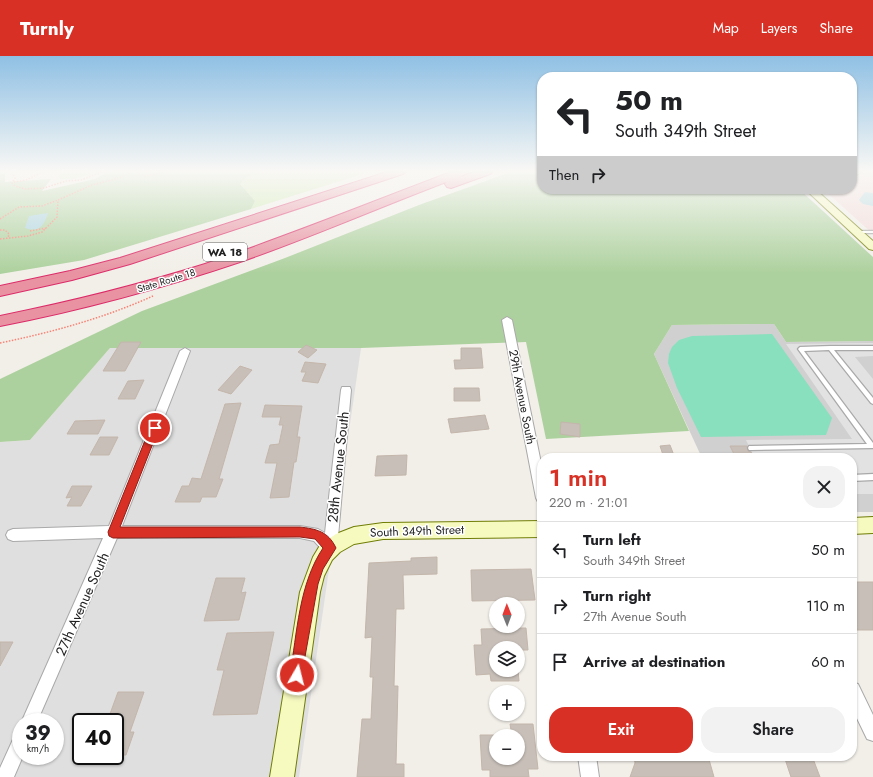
<!DOCTYPE html>
<meta charset="utf-8">
<style>
:root{--surface:#fff;--page:#f2f2f2;--text:#202124;--muted:#757577;--line:#e0e0e0;--accent:#d93025}
body{margin:0;font-family:Jost,sans-serif;background:var(--page);color:var(--text);height:100vh;display:flex;flex-direction:column;font-size:15px;white-space:nowrap}
*{box-sizing:border-box;margin:0}
p{font-size:13px;color:var(--muted)}
.icon{flex:none;width:22px;height:22px;fill:none;stroke:currentColor;stroke-width:2;stroke-linecap:round;stroke-linejoin:round}
.map{position:relative;flex:1;overflow:hidden}
.details{position:absolute;left:537px;top:397px;width:320px;height:308px;display:flex;flex-direction:column;background:var(--surface);border-radius:16px;box-shadow:0 1px 3px #0004}
.details>*{flex:none}
.guide{position:absolute;left:537px;top:16px;width:320px;height:122px;border-radius:16px;box-shadow:0 1px 3px #0004;background:#fff;color:var(--text);overflow:hidden}
.needle{width:26px;rotate:359deg}
.fabs{position:absolute;left:489px;top:541px;display:grid;gap:8px}
.fabs a{display:grid;place-items:center;width:36px;height:36px;border-radius:50%;background:var(--surface);box-shadow:0 1px 3px #0004;font-size:20px}
.speed{position:absolute;left:12px;top:657px;display:flex;gap:8px;font-size:20px;font-weight:700;text-align:center}
.speed>*{display:grid;place-content:center;width:52px;height:52px;border-radius:50%;background:var(--surface);box-shadow:0 1px 3px #0004;line-height:1}
.speed small{font-size:10px;font-weight:400}
.speed .limit{border:2px solid #111;border-radius:6px;background:#fff;color:#111}
.pin{position:absolute;display:grid;place-items:center;width:34px;height:34px;color:#fff;margin:-17px;border:2px solid #fff;border-radius:50%;box-shadow:0 1px 4px #0007}
.me{position:absolute;width:44px;margin:-22px;rotate:8deg;stroke-linejoin:round;filter:drop-shadow(0 0 3px #0008)}
.turn{display:flex;align-items:center;gap:14px;height:84px;padding:0 12px;font-size:18px}
.turn .icon{width:52px;height:52px;stroke-width:2.5}
.turn b{display:block;font-size:28px;line-height:34px}
.then{display:flex;align-items:center;height:38px;padding:0 12px;background:#0003;gap:8px;font-size:15px}
.round{display:grid;place-items:center;flex:none;width:42px;height:42px;border-radius:16px;background:var(--page)}
.overview{display:flex;align-items:center;justify-content:space-between;height:68px;padding:0 12px}
h1{font-size:24px;font-weight:600;line-height:30px;color:var(--accent)}
.primary-button{display:flex;gap:8px;margin-top:auto;padding:8px 12px}
.primary-button a{flex:1;height:46px;border-radius:16px;background:var(--accent);color:#fff;font-size:16px;font-weight:600;line-height:46px;text-align:center}
.primary-button a+a{background:var(--page);color:var(--text)}
ul{padding:0;list-style:none}
li{display:flex;align-items:center;gap:12px;height:56px;padding:0 12px;border-top:1px solid var(--line)}
li div{flex:1}
li b{display:block;font-size:15px}
li em{font-style:normal}
header{display:flex;align-items:center;gap:24px;box-sizing:border-box;height:56px;padding:0 20px;background:var(--accent);color:#fff}
header strong{font-size:19px}
nav{display:flex;gap:22px;margin-inline-start:auto;font-size:14px}
.map>svg:first-child{display:block}
.residential{fill:#e0dfdf;fill-rule:evenodd}
.commercial{fill:#f2dad9}
.religious{fill:#d0d0d0}
.grass{fill:#cdebb0}
.forest{fill:#add19e}
.pitch{fill:#88e0be}
.parking{fill:#e2e2e2}
.water{fill:#aad3df}
.building{fill:#c7bfb8;stroke:#c4b6ab}
.lines{fill:none;stroke-linecap:round;stroke-linejoin:round}
.lane-casing{stroke:#a9a9a9;stroke-width:2.5}
.street-casing{stroke:#a9a9a9;stroke-width:2}
.secondary-casing{stroke:#707d05;stroke-width:2}
.highway-casing{stroke:#dc2a67;stroke-width:2}
.path{stroke:#fa8072;stroke-width:1.5;stroke-dasharray:1.5 1.5;stroke-linecap:butt}
.lane{fill:#fff;fill-rule:evenodd}
.street{fill:#fff;fill-rule:evenodd}
.secondary{fill:#f7fabf;fill-rule:evenodd}
.highway{fill:#e892a2;fill-rule:evenodd}
.route{fill:#d93025;stroke:#8d1f18}
.labels{text-anchor:middle;stroke-width:3;stroke-linejoin:round;paint-order:stroke}
.far-street-label{font-size:10px;fill:#222;stroke:#fff}
.shield{fill:#fff;stroke:#646464;stroke-width:1}
.shield-label{font-size:11px;font-weight:bold;fill:#222}
.street-label{font-size:12px;fill:#222;stroke:#fff}
.near-street-label{font-size:14px;fill:#222;stroke:#fff}
</style>
<header>
<strong>Turnly</strong>
<nav><a>Map</a><a>Layers</a><a>Share</a></nav>
</header>
<div class="map">
<svg width="873" height="721" viewBox="0 0 873 721">
<rect width="100%" height="100%" fill="#f2efe9"/>
<!-- residential -->
<path class="residential" d="M110,292H361L299,721H0V386L30,384ZM21,666H55V700H21ZM81,666H115V700H81Z"/>
<!-- commercial -->
<path class="commercial" d="M852,116H873V178L823,133H852Z"/>
<!-- religious -->
<path class="religious" d="M774,268L786,286L873,285V456H852V402H702L654,298L672,269Z"/>
<!-- grass -->
<path class="grass" d="M60,116H98L73,123H60L58,120L61,118Z
M257,116H369L251,153L255,145L240,128L244,123Z"/>
<!-- forest -->
<path class="forest" d="M0,116H8L5,119V126L51,123L42,135L95,123L107,116H257L244,123L240,128L255,145L251,153L84,204L0,218Z
M511,116H542V133H799L873,201V285L786,286L774,268L672,269L654,298L689,375L546,383L526,286L361,292H110L30,384L0,386V323L142,255L285,202L419,149Z"/>
<!-- pitch -->
<path class="pitch" d="M772,278L832,362L826,379L701,381L677,332L668,307L669,298L672,291L679,284L692,280Z"/>
<!-- parking -->
<path class="parking" d="M873,287V300L855,301L873,323V438H852V402H755L746,384L852,383L786,288Z"/>
<!-- water -->
<path class="water" d="M865,136L873,137V150L863,148L859,144Z
M48,157C44,169 40,177 25,172L29,160Z"/>
<!-- building -->
<path class="building" d="M121,286H141L125,315H103Z
M306,289L317,294L308,302L298,296Z
M461,292H481L483,312L455,313L454,304H461Z
M305,306L326,308L318,327L302,325L306,316H301Z
M240,310L252,314L231,338L218,334Z
M144,324L135,343H118L128,325Z
M454,332H479L480,345H454Z
M241,347L219,423H223L216,441H202L200,446H175L182,430H189L192,422L201,423L225,348Z
M265,349L302,350L297,381H300L296,406H294L289,441L270,442L277,407H265L270,389L279,388L283,369H279L281,361H262Z
M485,359L489,373L451,377L448,363Z
M105,364L98,378H67L75,365Z
M561,366L580,368V381L560,378Z
M100,381H118L109,399H90Z
M670,389L675,402H664L660,390Z
M730,390H747L748,395L751,396L754,402H736Z
M407,399L406,419L375,420L377,400Z
M72,430H92L81,450H67L72,441L66,442Z
M437,501V518L403,519L404,553H396L394,630H398L396,708H404V721H357L362,663H371L373,621H370L372,581L365,582L369,507L411,505V502Z
M531,513L535,544L472,545L471,514Z
M216,522H245L241,537L246,536L239,564L204,565Z
M852,526H873V574H856L852,566Z
M526,572L528,594H518V592H496V614H518L519,625H491L490,618L476,619L474,589H482L481,573Z
M274,576L257,658L213,659L224,614H217L227,577Z
M0,586H13L0,610Z
M118,636H144L130,676H134L126,699H115V666H107Z
M510,668H533L538,713H528L529,721H490V714H482L480,679H496V702H518V680H512Z
M634,700H708L714,721H630L635,707Z
M784,700H812L820,721H791Z"/>
<g class="lines">
<!-- lane casing -->
<g class="lane-casing">
<path id="lane" d="M856,175H873V177H856Z
M830,290H873V294H834L873,342V348L871,347L829,294L804,295L873,387V392L751,394H749L748,392L749,390H751L867,388L798,293L800,291Z
M873,418V424L852,425V419Z"/>
</g>
<!-- street casing -->
<g class="street-casing">
<path id="street" d="M507,261L512,264L542,412V448L538,446L536,442L502,264Z
M185,292L190,295L122,470H300L318,473L325,477L341,334L342,331H350L351,334L337,492L335,497L330,498L325,497L314,485L300,482H117L37,666L21,667L103,482L13,485L8,483L6,479L8,475L13,473L109,470L180,295Z
M852,626L858,628L873,659V685L867,683L852,652Z
M21,676V700H23L14,721H0V712L15,679Z
M578,700H596L599,721H581Z"/>
</g>
<!-- secondary casing -->
<g class="secondary-casing">
<path id="secondary" d="M852,116H861L852,122Z
M805,133H815L873,185V194L869,193Z
M873,461V477L852,478V462Z
M542,465V481L383,483L354,488L340,496L332,504L324,520L320,536L294,721H270L300,536L313,501L319,491L327,484L336,478L354,471L383,467Z"/>
</g>
<!-- highway casing -->
<g class="highway-casing">
<path id="highway" d="M387,116H405L403,118L130,208L72,224L0,240V230L70,215L120,202Z
M451,116H468L466,118L458,122L474,116H492L490,118L451,132L447,131L445,128L446,126C378,152 311,181 243,205C163,232 82,254 0,270V260C69,246 138,229 205,208C288,180 369,147 451,116Z"/>
</g>
<!-- path -->
<path class="path" d="M12,116L15,122L12,127L15,130L25,133L44,132L66,125L81,124L102,116
M136,116L145,120L165,116
M14,126L26,124L43,116
M0,163L19,151L42,150L58,144
M0,174H5L9,178L8,182
M30,175L46,172
M0,183L28,180L42,176L57,161L58,144L92,129L119,122L130,116
M0,287C53,276 104,262 153,240"/>
<!-- lane -->
<use href="#lane" class="lane"/>
<!-- street -->
<use href="#street" class="street"/>
<!-- secondary -->
<use href="#secondary" class="secondary"/>
<!-- highway -->
<use href="#highway" class="highway"/>
</g>
<!-- sky -->
<linearGradient id="sky" x2="0" y2="1"><stop stop-color="#8fc0e4"/><stop offset="0.53" stop-color="#f9f8f5"/><stop offset="1" stop-color="#f9f8f5" stop-opacity="0"/></linearGradient>
<rect width="873" height="217" fill="url(#sky)"/>
<!-- route -->
<path class="route" d="M155,368L159,372L120,471H300C316,473 328,475 336,492L323,513L318,528L301,623L297,625L292,623L290,619C297,577 299,528 323,492L315,483L300,481L113,482L109,480L108,476L150,372Z"/>
<g class="labels">
<!-- far-street labels -->
<g class="far-street-label">
<text transform="translate(166 224) rotate(-17)" y="4">State Route 18</text>
</g>
<!-- shield labels -->
<rect class="shield" x="203" y="187" width="44" height="18" rx="3"/>
<g class="shield-label">
<text x="225" y="200">WA 18</text>
</g>
<!-- street labels -->
<g class="street-label">
<text transform="translate(522 341) rotate(79)" y="4">29th Avenue South</text>
<text transform="translate(417 475) rotate(-2)" y="4">South 349th Street</text>
</g>
<!-- near-street labels -->
<g class="near-street-label">
<text transform="translate(338 411) rotate(-84)" y="5">28th Avenue South</text>
<text transform="translate(82 548) rotate(-66)" y="5">27th Avenue South</text>
</g>
</g>
</svg>
<div class="fabs">
<a><svg class="needle" viewBox="-14 -14 28 28"><path d="M0-13l5 13h-10z" fill="#e53935"/><path d="M0 13l5-13h-10z" fill="#757577"/></svg></a>
<a><svg class="icon" aria-label="layers" viewBox="0 0 24 24"><path d="M12 4l9 5-9 5-9-5zM3 14l9 5 9-5"/></svg></a>
<a>+</a>
<a>−</a>
</div>
<div class="speed"><div>39<small>km/h</small></div><div class="limit">40</div></div>
<div class="pin" style="left:155px;top:372px;background:#d93025"><svg class="icon" aria-label="arrive" viewBox="0 0 24 24"><path d="M6 21V4h12l-3 4 3 4H6"/></svg></div>
<svg class="me" style="left:297px;top:619px" viewBox="-20 -20 40 40"><circle r="17" fill="#d93025" stroke="#fff" stroke-width="3"/><path d="M0-11L8 9 0 5-8 9z" fill="#fff"/></svg>
<div class="guide">
<div class="turn"><svg class="icon" aria-label="left" viewBox="0 0 24 24"><path d="M17 20v-9H6M10 6l-5 5 5 5"/></svg><div><b>50 m</b>South 349th Street</div></div>
<div class="then">Then<svg class="icon" aria-label="right" viewBox="0 0 24 24"><path d="M7 20v-9h11M14 6l5 5-5 5"/></svg></div>
</div>
<section class="details">
<div class="overview"><div><h1>1 min</h1><p>220 m · 21:01</p></div><a class="round"><svg class="icon" aria-label="close" viewBox="0 0 24 24"><path d="M6 6l12 12M18 6L6 18"/></svg></a></div>
<ul>
<li><svg class="icon" aria-label="left" viewBox="0 0 24 24"><path d="M17 20v-9H6M10 6l-5 5 5 5"/></svg><div><b>Turn left</b><p>South 349th Street</p></div><em>50 m</em></li>
<li><svg class="icon" aria-label="right" viewBox="0 0 24 24"><path d="M7 20v-9h11M14 6l5 5-5 5"/></svg><div><b>Turn right</b><p>27th Avenue South</p></div><em>110 m</em></li>
<li><svg class="icon" aria-label="arrive" viewBox="0 0 24 24"><path d="M6 21V4h12l-3 4 3 4H6"/></svg><div><b>Arrive at destination</b></div><em>60 m</em></li>
</ul>
<div class="primary-button"><a>Exit</a><a>Share</a></div>
</section>
</div>
